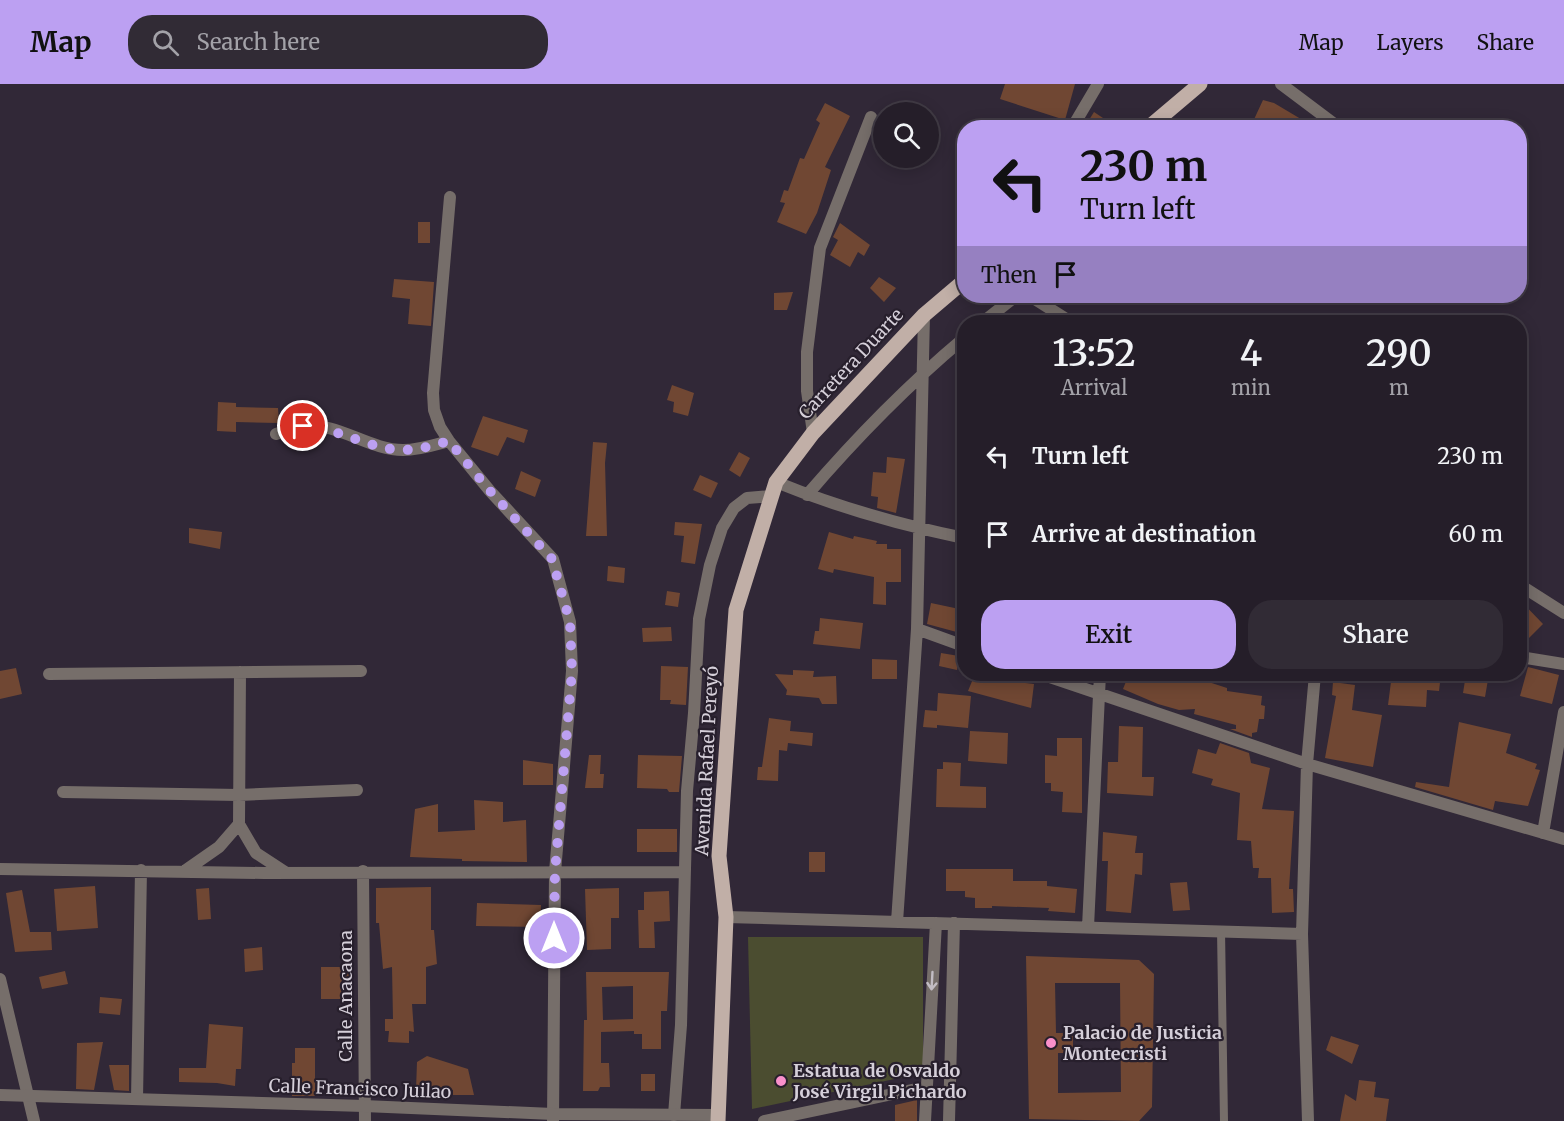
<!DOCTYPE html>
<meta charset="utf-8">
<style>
:root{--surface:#251e29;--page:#312b35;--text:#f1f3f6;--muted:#a3a2a8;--line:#423c46;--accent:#bca0f2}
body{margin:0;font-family:Merriweather,serif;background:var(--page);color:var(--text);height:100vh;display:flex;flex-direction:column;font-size:22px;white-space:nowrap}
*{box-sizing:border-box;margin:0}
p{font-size:20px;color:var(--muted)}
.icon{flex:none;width:33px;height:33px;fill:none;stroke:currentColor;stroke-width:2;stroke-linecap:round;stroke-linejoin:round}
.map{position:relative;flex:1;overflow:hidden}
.drawer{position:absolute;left:957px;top:231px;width:570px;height:366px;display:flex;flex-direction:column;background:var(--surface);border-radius:24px;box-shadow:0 3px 15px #0003,0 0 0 2px var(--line)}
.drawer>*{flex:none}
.top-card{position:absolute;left:957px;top:36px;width:570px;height:183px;border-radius:24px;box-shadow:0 3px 15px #0003,0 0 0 2px var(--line);background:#bca0f2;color:#111;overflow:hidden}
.tools{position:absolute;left:873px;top:18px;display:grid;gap:12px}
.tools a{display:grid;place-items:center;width:66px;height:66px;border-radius:50%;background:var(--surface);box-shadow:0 3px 15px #0003,0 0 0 2px var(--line);font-size:30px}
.pin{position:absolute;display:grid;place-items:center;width:51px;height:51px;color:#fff;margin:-26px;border:3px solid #fff;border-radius:50%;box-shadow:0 2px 6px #0007}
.me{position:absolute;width:66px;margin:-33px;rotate:0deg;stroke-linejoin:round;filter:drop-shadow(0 0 4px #0008)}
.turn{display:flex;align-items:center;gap:21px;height:126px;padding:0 24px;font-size:27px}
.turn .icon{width:78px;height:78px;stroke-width:2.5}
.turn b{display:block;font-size:42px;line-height:51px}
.then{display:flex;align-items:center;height:57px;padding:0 24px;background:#0003;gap:12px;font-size:22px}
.eta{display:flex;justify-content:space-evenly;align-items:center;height:102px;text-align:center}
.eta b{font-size:36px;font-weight:600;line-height:42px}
.button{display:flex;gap:12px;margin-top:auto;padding:12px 24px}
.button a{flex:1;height:69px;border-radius:24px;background:var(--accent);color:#111;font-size:24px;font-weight:600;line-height:69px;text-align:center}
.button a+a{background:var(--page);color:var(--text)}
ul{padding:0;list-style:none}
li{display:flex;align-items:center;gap:18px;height:78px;padding:0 24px}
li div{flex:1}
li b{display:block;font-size:22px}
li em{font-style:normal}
header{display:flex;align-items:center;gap:36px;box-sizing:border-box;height:84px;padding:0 30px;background:var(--accent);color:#111}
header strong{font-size:28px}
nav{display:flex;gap:33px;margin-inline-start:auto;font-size:21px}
.search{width:420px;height:54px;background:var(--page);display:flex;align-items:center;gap:15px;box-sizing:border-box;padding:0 21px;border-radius:24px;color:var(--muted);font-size:22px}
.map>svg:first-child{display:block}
.green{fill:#4b4d30}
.building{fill:#704733;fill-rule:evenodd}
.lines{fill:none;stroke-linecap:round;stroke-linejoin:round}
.service{stroke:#766e6a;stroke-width:8}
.minor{stroke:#766e6a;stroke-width:12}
.tertiary{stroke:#766e6a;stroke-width:12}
.primary{stroke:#c1afa7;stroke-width:15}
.oneway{stroke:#c2bcc3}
.route{stroke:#bca0f2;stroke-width:10;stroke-dasharray:0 18}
.poi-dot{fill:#f990ca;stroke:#271f2c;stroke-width:2}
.labels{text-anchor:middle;stroke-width:4.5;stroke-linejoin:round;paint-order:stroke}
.street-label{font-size:18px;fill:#d5cfd9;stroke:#271f2c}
.poi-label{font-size:18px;font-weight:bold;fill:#d5cfd9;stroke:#271f2c;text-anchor:start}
</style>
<header>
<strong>Map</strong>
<div class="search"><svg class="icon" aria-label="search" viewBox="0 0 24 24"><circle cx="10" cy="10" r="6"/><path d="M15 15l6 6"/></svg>Search here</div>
<nav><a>Map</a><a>Layers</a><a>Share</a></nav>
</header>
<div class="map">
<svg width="1564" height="1037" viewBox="0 0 1564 1037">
<rect width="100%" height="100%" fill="#312837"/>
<!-- green -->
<path class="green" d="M748,853H923V989L752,1025Z"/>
<!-- building -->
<path class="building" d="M1005,0H1075L1065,36L1000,15Z
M1263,16L1274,19L1316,44H1250Z
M825,19L850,32L825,83L831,86L817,129L806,150L777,138L785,119L780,118L784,106L788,107L800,74L804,75L820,39L816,36Z
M1094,28L1118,44H1084Z
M418,138H430V159H418Z
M840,139L870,161L864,172L858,168L850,183L830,171L838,156L833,153Z
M879,193L896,204L884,218L870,204Z
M394,195L434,198L431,242L408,240L410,215L392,213Z
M793,208L787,226H774V209Z
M672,301L694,309L688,332L673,328L674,318L667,316Z
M218,318L236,319V323L278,324L279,339L236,338V348L217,347Z
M483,332L528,346L524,359L507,353L498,372L471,363Z
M593,358L607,359L605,379L607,452H586Z
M739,368L750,374L740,393L729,386Z
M887,373L905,375L896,429L877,424L878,413L871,412L873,388L886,389Z
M521,387L541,396L535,413L515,405Z
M700,391L718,399L711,414L693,406Z
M675,438L702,440L695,480L681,478L684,452L674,451Z
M189,444L222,448L220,465L189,459Z
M829,448L853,455L854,452L877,457L876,460H887V465H901V498H886V521L873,520L874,493L834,485L833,489L818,485Z
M608,482L625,484L624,499L607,497Z
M667,507L680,509L678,523L665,521Z
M1520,516L1543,540L1520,563Z
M931,519L964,526V550L927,540Z
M820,534L863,539L860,565L813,560L815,547H819Z
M671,543L672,557L643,558L642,544Z
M941,569L959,572L957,586L939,582Z
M872,575L897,576V595H872Z
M661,582L688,583L686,621L670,620L671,616H660Z
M1528,583L1559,591L1552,620L1520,612Z
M16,584L22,610L0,615V587Z
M793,586L814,587L813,593L836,592L837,620H822L819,614L786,611L787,606L775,590L793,591Z
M975,590H1000L1018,594L1017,598L1034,600L1031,624L968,607Z
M1129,590H1144L1164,597L1166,590H1184L1227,604V607L1262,612L1261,621L1265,622L1264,635H1259L1257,648L1252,649V653L1230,645H1236V641L1194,630L1195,625L1179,626L1158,620L1123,605Z
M1392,590H1441L1439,607L1427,606L1426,623L1388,621Z
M1466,590H1489L1485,613L1463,609Z
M1333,598L1355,601L1352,626L1382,631L1373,683L1325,674L1336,612L1332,611Z
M938,609L971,612L968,644L937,641V644L923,643L925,626L937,627Z
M769,634L791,637L790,647L813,649L812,662L788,659L787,667L779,666L778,697L757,696L758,683H762Z
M1459,638L1511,650L1506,669L1537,680L1535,685L1540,686L1528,722L1495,717L1493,726L1415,703L1416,698L1449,703Z
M1119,642L1143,643L1142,693H1154L1153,712L1107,709L1108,678H1118Z
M970,647L1008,649L1007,680L968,677Z
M1057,654H1082V729L1062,728L1063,708L1051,707V699H1045V671L1057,672Z
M1220,659L1249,669L1251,679L1270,684L1262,725L1294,727L1289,805H1293L1294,828L1272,829L1271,794H1258L1259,784H1253L1251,757L1237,756L1240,709L1211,701L1213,695L1192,689L1198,665L1216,670Z
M589,671H601L600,690H604L603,704H585Z
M638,671L682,672L679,708H669L667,705L637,704Z
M523,676L553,680V701H523Z
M943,678L961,679L960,702L986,703V724L936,723L937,685H943Z
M474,716L503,718V738L526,736L527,778L462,777V775L410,773L415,725L438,720V748L475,746Z
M637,745H677V768H637Z
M1103,748L1137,752L1135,769H1143L1142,791L1135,790L1131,829L1106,827L1108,777H1102Z
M809,768H825V788H809Z
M946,785H1013V797H1047V802L1077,805L1075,829L1048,827L1049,824L992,822V824H975V814L965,813V807H946Z
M1187,798L1190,826L1173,827L1170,799Z
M95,802L98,844L57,847L54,805Z
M431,803V846H434L437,880L426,883V920H412L414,948L409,947V959L388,958L389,947H385V935H393L392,883L383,885L379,839H376V804Z
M209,804L211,835L198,836L196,805Z
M619,804V834H611V865L587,866L585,805Z
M22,806L30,848H51L52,866L15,868L6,809Z
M669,807L670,837L654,838L655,864H639L638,826H644V808Z
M477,819L541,821L540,843L476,842Z
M262,863L263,886L245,888L244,865Z
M1026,872L1139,876L1154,890L1152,1023L1139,1037L1029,1035ZM1055,899H1120L1121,1008L1058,1009V969H1073V949H1056Z
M321,883H351V915H321Z
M65,887L68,900L42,905L39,893Z
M586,888H669L667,927H661V965H642V950H634V947L601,948V979H609L610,1003H600L598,1007H583L584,936H587ZM633,902V935L603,936L602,903Z
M100,913L122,915L120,931L99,929Z
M209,940L243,943L241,985H236L235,1002L217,999L179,998V984H206Z
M1331,952L1359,961L1352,980L1326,966Z
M103,958L94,1006L76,1005L77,959Z
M295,964H315V1012H292V979H295Z
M427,972L468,985L474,1011H453V1006H416L417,978Z
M109,981H129V1007L114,1006Z
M641,990H655V1007H641Z
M1359,996L1376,998L1374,1013L1389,1015L1386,1037H1340L1345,1010L1356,1017Z
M917,1016V1037H895V1021Z"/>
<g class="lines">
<!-- service -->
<path class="service" d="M1221,846L1224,1037"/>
<!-- minor -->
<path class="minor" d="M1281,0L1333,39
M1072,44L1098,0
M450,113L433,309L434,326L440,343L449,357L490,407L553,475L570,538L572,587L555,788L553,1037
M1030,212L1071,238
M983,238L1016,212
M813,349L807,307V268L820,164L871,33
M276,350C285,347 295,343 303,342C338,338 369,366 403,366C419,366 434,361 449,357
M776,398C837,423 901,441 964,454
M807,411C855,355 908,301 964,254
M1520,501L1564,529
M917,545L964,562
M1520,573L1564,580
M240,588L239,740L256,769L285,788
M49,590L361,587
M1041,590L1307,680L1564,755
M63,708L239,711L357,706
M1543,749L1564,628
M0,785L264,789L684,788
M186,786L219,763L239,740
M363,787L365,1037
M726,833L1302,850
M897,838L917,545L924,231
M1088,843L1100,590
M0,895L34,1037
M137,1015L141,786
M674,1031L681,941L687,707L694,629L699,535L710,481L722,444L734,424L747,414L772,412
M764,1037L926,1003
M925,1037L936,839
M949,1037L954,839
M1308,1037L1302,850L1307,680L1315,590"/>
<!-- tertiary -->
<path class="tertiary" d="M0,1011L364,1022L553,1030L719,1031"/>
<!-- primary -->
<path class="primary" d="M1148,44L1200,0
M718,1037L726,833L719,772L736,526L776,398L813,349L924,231L964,197"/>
</g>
<!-- one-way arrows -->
<defs><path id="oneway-shaft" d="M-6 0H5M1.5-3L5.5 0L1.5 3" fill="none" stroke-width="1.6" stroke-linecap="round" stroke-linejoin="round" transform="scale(1.5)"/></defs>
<use class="oneway" href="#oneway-shaft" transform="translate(932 897) rotate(93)"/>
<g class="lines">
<!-- route -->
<path class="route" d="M303,342C339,344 371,366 403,366C419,366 434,361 449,357L490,407L552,475L570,538L572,587L555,788L554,854"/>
</g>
<!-- markers -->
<g class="poi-dot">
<circle cx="1051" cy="959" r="6"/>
<circle cx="781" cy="997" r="6"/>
</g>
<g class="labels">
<!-- street labels -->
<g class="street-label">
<text transform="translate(851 280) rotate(-47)" y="6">Carretera Duarte</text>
<text transform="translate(707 677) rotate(-87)" y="6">Avenida Rafael Pereyó</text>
<text transform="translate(346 912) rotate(-90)" y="6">Calle Anacaona</text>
<text transform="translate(360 1005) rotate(2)" y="6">Calle Francisco Juilao</text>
</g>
<!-- poi labels -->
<g class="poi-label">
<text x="1063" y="955">Palacio de Justicia<tspan x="1063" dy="21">Montecristi</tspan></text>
<text x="793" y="993">Estatua de Osvaldo<tspan x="793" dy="21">José Virgil Pichardo</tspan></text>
</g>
</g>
</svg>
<div class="tools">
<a><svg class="icon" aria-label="search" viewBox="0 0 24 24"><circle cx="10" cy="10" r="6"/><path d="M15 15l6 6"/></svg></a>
</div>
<div class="pin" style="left:303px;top:342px;background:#d93025"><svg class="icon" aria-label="arrive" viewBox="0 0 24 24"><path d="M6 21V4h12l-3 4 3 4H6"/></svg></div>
<svg class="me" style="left:554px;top:854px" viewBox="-20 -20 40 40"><circle r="17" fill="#bca0f2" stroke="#fff" stroke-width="3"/><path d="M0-11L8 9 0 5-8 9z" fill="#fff"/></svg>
<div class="top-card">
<div class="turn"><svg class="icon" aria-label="left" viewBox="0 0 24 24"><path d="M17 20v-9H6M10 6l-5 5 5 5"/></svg><div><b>230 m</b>Turn left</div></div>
<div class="then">Then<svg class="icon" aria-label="arrive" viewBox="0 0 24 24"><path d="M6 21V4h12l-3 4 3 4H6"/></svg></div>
</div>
<section class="drawer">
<div class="eta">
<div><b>13:52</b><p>Arrival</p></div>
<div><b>4</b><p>min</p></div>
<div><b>290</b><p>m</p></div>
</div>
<ul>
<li><svg class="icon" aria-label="left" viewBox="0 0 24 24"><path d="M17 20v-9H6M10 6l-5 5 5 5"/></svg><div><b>Turn left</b></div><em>230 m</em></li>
<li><svg class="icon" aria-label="arrive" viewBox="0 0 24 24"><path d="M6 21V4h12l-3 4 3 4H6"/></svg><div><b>Arrive at destination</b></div><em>60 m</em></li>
</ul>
<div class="button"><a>Exit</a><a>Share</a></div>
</section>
</div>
